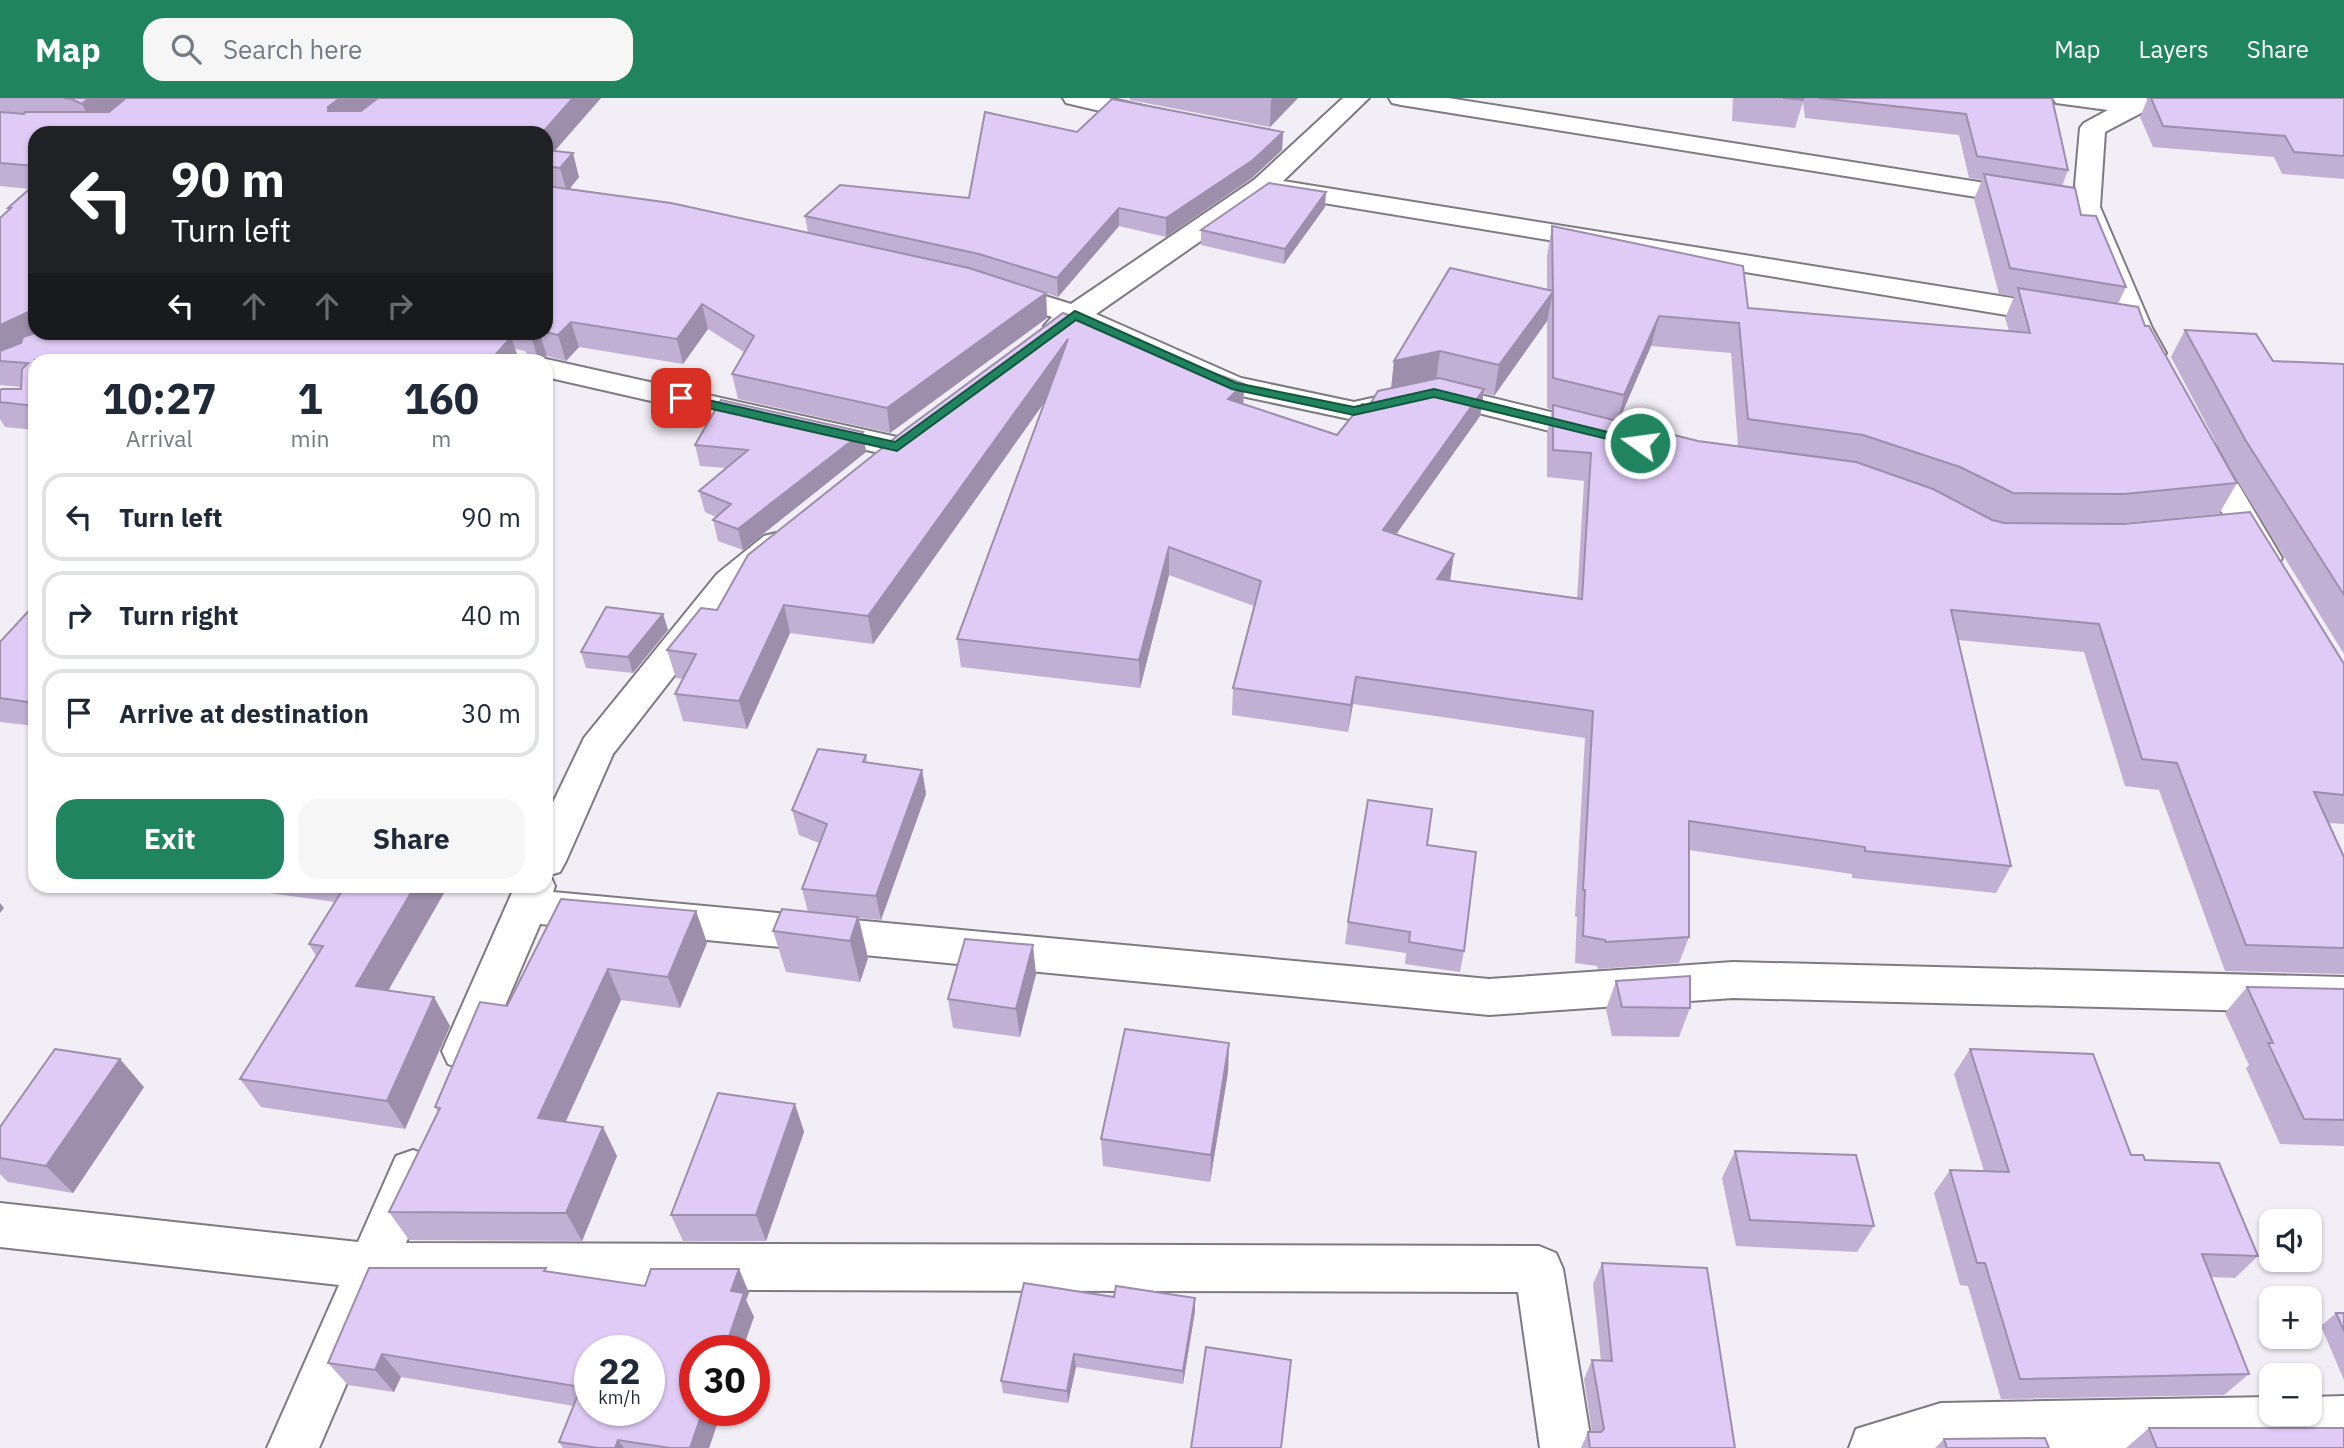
<!DOCTYPE html>
<meta charset="utf-8">
<style>
:root{--surface:#fff;--page:#f6f6f7;--text:#1f2937;--muted:#747a83;--line:#e0e1e3;--accent:#1f845f}
body{margin:0;font-family:"IBM Plex Sans",sans-serif;background:var(--page);color:var(--text);height:100vh;display:flex;flex-direction:column;font-size:26px;white-space:nowrap}
*{box-sizing:border-box;margin:0}
p{font-size:23px;color:var(--muted)}
.icon{flex:none;width:38px;height:38px;fill:none;stroke:currentColor;stroke-width:2;stroke-linecap:round;stroke-linejoin:round}
.map{position:relative;flex:1;overflow:hidden}
.side{position:absolute;left:28px;top:256px;width:525px;height:539px;display:flex;flex-direction:column;background:var(--surface);border-radius:21px;box-shadow:0 2px 5px #0004}
.side>*{flex:none}
.top-card{position:absolute;left:28px;top:28px;width:525px;height:214px;border-radius:21px;box-shadow:0 2px 5px #0004;background:#202124;color:#fff;overflow:hidden}
.tools{position:absolute;left:2259px;top:1111px;display:grid;gap:14px}
.tools a{display:grid;place-items:center;width:63px;height:63px;border-radius:14px;background:var(--surface);box-shadow:0 2px 5px #0004;font-size:35px}
.speed{position:absolute;left:574px;top:1237px;display:flex;gap:14px;font-size:35px;font-weight:700;text-align:center}
.speed>*{display:grid;place-content:center;width:91px;height:91px;border-radius:50%;background:var(--surface);box-shadow:0 2px 5px #0004;line-height:1}
.speed small{font-size:18px;font-weight:400}
.speed .limit{border:10px solid #d22;background:#fff;color:#111}
.pin{position:absolute;display:grid;place-items:center;width:60px;height:60px;color:#fff;margin:-30px;border-radius:14px;box-shadow:0 4px 10px #0006}
.me{position:absolute;width:77px;margin:-38px;rotate:284deg;stroke-linejoin:round;filter:drop-shadow(0 0 5px #0008)}
.turn{display:flex;align-items:center;gap:24px;height:147px;padding:0 28px;font-size:32px}
.turn .icon{width:91px;height:91px;stroke-width:2.5}
.turn b{display:block;font-size:49px;line-height:60px}
.lanes{display:flex;align-items:center;height:66px;padding:0 28px;background:#0003;justify-content:center;gap:35px;direction:ltr}
.lanes .off{opacity:.35}
.eta{display:flex;justify-content:space-evenly;align-items:center;height:119px;text-align:center}
.eta b{font-size:42px;font-weight:700;line-height:49px}
.cta{display:flex;gap:14px;margin-top:auto;padding:14px 28px}
.cta a{flex:1;height:80px;border-radius:21px;background:var(--accent);color:#fff;font-size:28px;font-weight:700;line-height:80px;text-align:center}
.cta a+a{background:var(--page);color:var(--text)}
ul{padding:0;list-style:none}
li{display:flex;align-items:center;gap:21px;height:88px;margin:0 14px 10px;padding:0 14px;border:4px solid var(--line);border-radius:21px}
li div{flex:1}
li b{display:block;font-size:26px}
li em{font-style:normal}
header{display:flex;align-items:center;gap:42px;box-sizing:border-box;height:98px;padding:0 35px;background:var(--accent);color:#fff}
header strong{font-size:33px}
nav{display:flex;gap:38px;margin-inline-start:auto;font-size:24px}
.search{width:490px;height:63px;background:var(--page);display:flex;align-items:center;gap:18px;box-sizing:border-box;padding:0 24px;border-radius:21px;color:var(--muted);font-size:26px}
.map>svg:first-child{display:block}
.lines{fill:none;stroke-linecap:round;stroke-linejoin:round}
.minor-casing{stroke:#7e7a81;stroke-width:4}
.minor{fill:#fff;fill-rule:evenodd}
.wall{fill:#c1afd4;fill-rule:evenodd}
.shaded-wall{fill:#9d8eac}
.building{fill:#e0cbf6;stroke:#9d8eac;stroke-width:2;fill-rule:evenodd}
.route{fill:#1f845f;stroke:#14563e;stroke-width:2}
</style>
<header>
<strong>Map</strong>
<div class="search"><svg class="icon" aria-label="search" viewBox="0 0 24 24"><circle cx="10" cy="10" r="6"/><path d="M15 15l6 6"/></svg>Search here</div>
<nav><a>Map</a><a>Layers</a><a>Share</a></nav>
</header>
<div class="map">
<svg width="2344" height="1350" viewBox="0 0 2344 1350">
<rect width="100%" height="100%" fill="#f1eef5"/>
<g class="lines">
<!-- minor casing -->
<g class="minor-casing">
<path id="minor" d="M1063,0H1108L1165,13L1169,18L1165,23L1156,26L1066,5Z
M1343,0H1369L1283,83L2062,208L2072,211L2077,217L2072,223L2062,226L1268,96L1096,216L1241,280L1354,304L1435,286L1612,329L1617,336L1612,343L1601,346L1435,304L1354,322L1232,296L1077,229L1059,237L1049,234L1044,228L1052,219L987,198L983,192L987,186L997,183L1071,206L1254,82Z
M1389,0H1448L2074,99L2080,30L2084,25L2108,12L2056,5L2053,0H2147L2148,8L2145,13L2105,34L2100,109L2152,230L2166,255L2162,261L2151,264L2140,261C2111,218 2096,163 2076,115L1401,7L1392,5Z
M546,261L897,339L908,342L913,349L908,356L897,359L546,279V262H540Z
M2202,342L2213,345L2218,352L2282,460L2277,468L2265,471L2253,468L2248,460L2186,352L2191,345Z
M776,435L788,438L793,446L788,454L741,492L613,656L566,763L560,774L550,777L555,788L553,794L1489,881L1733,864L2344,879V915L1733,900L1489,917L540,826L480,966L464,972L448,966L442,953L515,788H546V719L584,640L717,476L764,438Z
M413,1052L430,1058L436,1073L406,1145L1539,1148L1556,1155L1563,1171L1592,1350H1540L1518,1194L387,1191L319,1350H267L339,1187L0,1149V1105L358,1144L396,1058Z
M2344,1298V1350H1849L1856,1331L1941,1305L2272,1299V1316H2310V1299Z"/>
</g>
<!-- minor -->
<use href="#minor" class="minor"/>
</g>
<!-- wall -->
<path class="wall" d="M0,0H601L554,53L579,79L569,91L808,135L805,118L969,100L1077,34H1283L1282,52L1252,80L1166,139L1119,128L1058,199L1046,195L1047,220L890,335L738,301L732,276L744,254L708,231L683,266L579,249L566,263L547,258L538,261L529,259L525,253L515,251L519,262H35V332L5,329L0,321V292L21,291V289L0,287V120L9,112L8,110L30,91L0,88ZM35,35H546V234H442L454,237L335,239L339,234H35Z
M1130,0H1298L1270,29L1130,2Z
M1733,0H2052L2068,72L2062,88L2081,117L2126,189L2118,206L2145,228L2237,385L2219,416L2112,426L2344,566V726L2328,725L2344,759V876L2225,873L2159,692L2125,688L2084,554L1958,542L2011,768L1996,795L1852,780V776L1689,752V839L1679,865L1598,871L1597,868L1575,865L1577,819H1575L1585,640L1353,606L1348,634L1232,617L1233,590L1254,508L1169,477L1140,590L961,569L957,541L1046,302L873,546L790,535L747,631L683,623L675,596L683,581L676,580L667,552L717,512L748,457L1146,246L1147,251L1244,286L1243,306L1337,337L1369,308L1391,290L1394,263L1547,191V158L1552,128L1748,210L2009,233L2005,220L2014,199L1999,196L1974,101L1982,82L1969,80L1959,37L1805,20L1803,4L1795,30L1732,23ZM1547,223V310L1552,312L1547,335V379L1584,383L1577,501L1450,483L1396,436L1480,318L1484,295L1494,298ZM1651,248L1731,255L1738,348L1698,343L1618,324Z
M2148,0H2344V81L2282,76L2274,59L2153,49L2140,19Z
M1325,109L1284,166L1201,147V132Z
M2185,232L2273,263L2344,266V556L2230,371L2171,259Z
M863,334L866,354L743,452L718,443L713,422L716,419L705,414L699,393L726,370L700,368L695,347Z
M35,506V628L0,624V544Z
M663,516L668,532L633,575L586,570L581,554Z
M866,657L867,664L922,672L926,696L881,822L859,820L868,860L860,884L786,874L773,833L808,814L802,791L819,745L799,737L792,712Z
M1427,747L1464,853L1460,874L1405,866L1406,855L1345,846L1348,824Z
M217,788H448L388,893L450,928L405,1031L261,1009L240,981L316,858L309,846L335,804Z
M696,813L707,845L680,910L621,902L566,1023L617,1058L582,1143L409,1142L389,1114L438,1014L435,1009L507,908Z
M1036,876L1020,939L953,930L948,901Z
M1616,883L1690,910L1679,939L1612,938L1606,911Z
M2247,889L2344,891V1048L2280,1046L2246,970L2249,967L2225,915Z
M1229,945L1228,974L1210,1084L1103,1068L1101,1041Z
M1970,951L2131,1057L2145,1062L2258,1158L2235,1180L2211,1179L2249,1276L2224,1297L2001,1301L1968,1188L1960,1187L1934,1095L1950,1072L1984,1073L1954,976Z
M144,989L73,1095L8,1084L0,1076V1029Z
M795,1006L804,1034L766,1143H683L671,1117Z
M1735,1053L1874,1128L1857,1154L1736,1148L1722,1080Z
M1602,1165L1735,1350L1592,1334L1584,1281L1592,1262L1601,1263L1593,1186Z
M739,1171L749,1195L746,1202L754,1219L695,1312H722L709,1350H563L559,1344L574,1308L401,1279L394,1294L348,1287L328,1265L548,1174L645,1188Z
M1114,1199L1195,1200V1213L1183,1286L1076,1269L1068,1305L1003,1295L1001,1283Z
M2336,1215H2344V1282L2321,1228Z
M2149,1330L2344,1350H2126Z
M1588,1334L1590,1350H1581Z
M1944,1341L2049,1350H1935Z"/>
<!-- shaded-wall -->
<path class="shaded-wall" d="M89,0H131L94,30L82,6Z
M340,0H381L337,33L328,13V9Z
M573,0H601L546,63V35H542Z
M1272,0H1298L1270,29L1271,2Z
M1283,34L1282,52L1252,80L1166,139V120Z
M573,55L579,79L567,94L560,70Z
M1326,94L1325,109L1284,166L1285,151Z
M1119,110V128L1058,199L1057,180Z
M1553,194L1547,223L1494,298L1499,267Z
M1046,195L1047,220L890,335L887,310Z
M702,206L708,231L683,266L677,241Z
M35,211V234H53L0,259V227Z
M1659,218L1651,248L1617,327L1624,297Z
M571,224L579,249L566,263L558,237Z
M304,234H339L315,260L304,239Z
M533,234H539L547,258L538,261L530,235Z
M511,239L519,262H491Z
M1068,241L1070,268L873,546L868,518Z
M1440,253L1436,283L1391,293L1394,263Z
M1244,286L1243,313L1228,301Z
M1484,291L1480,318L1380,459L1383,432Z
M863,334L866,354L743,452L738,431Z
M1169,449V477L1140,590L1139,562Z
M1454,456L1450,483L1437,481Z
M784,507L790,535L747,631L739,603Z
M663,516L668,532L633,575L628,559Z
M1356,579L1353,606L1348,634L1351,607Z
M922,672L926,696L881,822L876,798Z
M415,788H448L374,917L356,888Z
M0,805L4,810L0,815Z
M696,813L707,845L680,910L668,879Z
M858,819L868,860L860,884L850,843Z
M1033,847L1036,876L1020,939L1016,911Z
M608,871L621,902L554,1049L538,1020Z
M434,899L450,928L405,1031L387,1003Z
M1229,945L1228,974L1210,1084L1211,1057Z
M120,961L144,989L73,1095L46,1068Z
M795,1006L804,1034L766,1143L756,1117Z
M603,1029L617,1058L582,1143L566,1115Z
M739,1171L749,1195L746,1202L754,1219L742,1253H724L731,1193Z
M1195,1200V1213L1183,1286V1273Z
M382,1256L401,1279L394,1294L375,1272Z
M1074,1256L1076,1269L1068,1305L1067,1293Z
M703,1312H722L709,1350H690Z
M618,1342L624,1350H615Z"/>
<!-- building -->
<path class="building" d="M64,0H89L82,6L71,1Z
M126,0H340L328,9V13H361L378,0H573L542,35H35V68L0,65V14L24,16L25,14H109Z
M1783,0H1803V2Z
M1819,0H2052L2068,72L1977,58L1966,16Z
M2151,0H2344V58L2294,54L2285,38L2163,28Z
M1112,1L1283,34L1253,62L1166,120L1119,110L1057,180L979,156L805,118L840,87L969,100L985,14L1077,34Z
M546,52L573,55L560,70L546,68Z
M1984,76L2075,90L2081,117L2096,118L2126,189L2010,170Z
M1269,85L1326,94L1285,151L1201,132Z
M35,86V211L0,227V120L11,110H8Z
M546,88L671,105L969,170L1046,195L887,310L732,276L754,238L702,206L677,241L571,224L558,237L545,234H546Z
M1552,128L1743,168L1748,210L2030,235L2018,190L2138,209L2145,228H2149L2237,385L2124,396L2013,395L1960,369L1863,337L1748,321L1739,225L1659,218L1624,297L1553,280V194L1499,267L1440,253L1394,263L1450,170L1553,193Z
M1063,215L1146,246L1142,249L1244,286L1228,301L1337,337L1362,306L1369,308L1378,293L1439,280L1484,291L1383,432L1454,456L1437,481L1582,501L1591,355L1553,352V307L1698,343L1856,364L1933,391L1992,422L2004,425L2123,426L2250,414L2344,566V697L2314,694L2344,759V850L2246,847L2177,665L2142,661L2099,526L1951,512L2011,768L1865,753V749L1689,723V839L1606,844L1605,842L1583,838L1585,792H1583L1593,613L1356,579L1351,607L1233,590L1261,483L1169,449L1139,562L957,541L1068,241L868,518L784,507L739,603L675,596L696,556L667,552L701,510L717,512L748,457L906,331Z
M2185,232L2256,236L2273,263L2344,266V497L2246,343Z
M38,234H304V239H337L342,234H439L464,239H511L491,262H35V308L0,304V292L2,291H21L22,271L28,265L0,263V253L21,245L23,239Z
M721,302L863,334L738,431L713,422L731,406L699,393L748,352L695,347Z
M35,506V605L0,600V544Z
M606,509L663,516L628,559L581,554Z
M818,651L866,657L863,664L922,672L876,798L802,791L827,726L792,712Z
M1368,702L1432,711L1427,747L1476,754L1464,853L1409,844L1410,834L1348,824Z
M345,788H415L356,888L434,899L387,1003L240,981L323,848L309,846Z
M561,801L696,813L668,879L608,871L538,1020L603,1029L566,1115L389,1114L440,1010L435,1009L480,904L507,908Z
M782,811L858,819L850,843L773,833Z
M965,841L1033,847L1016,911L948,901Z
M1690,878V910L1622,909L1616,883Z
M2247,889L2344,891V1022L2304,1021L2268,945H2273Z
M1125,931L1229,945L1211,1057L1101,1041Z
M55,951L120,961L46,1068L0,1060V1029Z
M1970,951L2093,956L2131,1057H2143L2145,1062L2219,1065L2258,1158L2202,1156L2249,1276L2020,1281L1985,1165H1977L1950,1072L2009,1074Z
M718,995L795,1006L756,1117H671Z
M1735,1053L1856,1057L1874,1128L1750,1122Z
M1602,1165L1707,1170L1735,1350H1590L1588,1334H1601L1604,1331L1592,1262L1612,1263Z
M369,1170H546L544,1173L645,1188L651,1171H739L731,1193L744,1195L724,1253H695V1312H703L690,1350H670L618,1342L615,1350H598L559,1344L581,1289L382,1256L375,1272L328,1265ZM590,1253H649V1312H590Z
M1024,1185L1114,1199L1116,1188L1195,1200L1183,1273L1074,1256L1067,1293L1001,1283Z
M2336,1215H2344V1233Z
M1206,1249L1291,1262L1281,1350H1191Z
M2149,1330H2344V1350H2157Z
M2045,1340L2049,1350H1947L1944,1341Z"/>
<!-- route -->
<path class="route" d="M1075,213L1236,285L1354,309L1434,291L1644,343L1646,345L1640,349L1434,299L1354,317L1232,291L1076,222L897,353L681,304L675,300L681,296L895,344Z"/>
</svg>
<div class="tools">
<a><svg class="icon" aria-label="sound" viewBox="0 0 24 24"><path d="M4 9h4l5-4v14l-5-4H4zM17 9q2 3 0 6"/></svg></a>
<a>+</a>
<a>−</a>
</div>
<div class="speed"><div>22<small>km/h</small></div><div class="limit">30</div></div>
<div class="pin" style="left:681px;top:300px;background:#d93025"><svg class="icon" aria-label="arrive" viewBox="0 0 24 24"><path d="M6 21V4h12l-3 4 3 4H6"/></svg></div>
<svg class="me" style="left:1640px;top:345px" viewBox="-20 -20 40 40"><circle r="17" fill="#1f845f" stroke="#fff" stroke-width="3"/><path d="M0-11L8 9 0 5-8 9z" fill="#fff"/></svg>
<div class="top-card">
<div class="turn"><svg class="icon" aria-label="left" viewBox="0 0 24 24"><path d="M17 20v-9H6M10 6l-5 5 5 5"/></svg><div><b>90 m</b>Turn left</div></div>
<div class="lanes"><svg class="icon" aria-label="left" viewBox="0 0 24 24"><path d="M17 20v-9H6M10 6l-5 5 5 5"/></svg><svg class="icon off" aria-label="ahead" viewBox="0 0 24 24"><path d="M12 20V5M6 11l6-6 6 6"/></svg><svg class="icon off" aria-label="ahead" viewBox="0 0 24 24"><path d="M12 20V5M6 11l6-6 6 6"/></svg><svg class="icon off" aria-label="right" viewBox="0 0 24 24"><path d="M7 20v-9h11M14 6l5 5-5 5"/></svg></div>
</div>
<section class="side">
<div class="eta">
<div><b>10:27</b><p>Arrival</p></div>
<div><b>1</b><p>min</p></div>
<div><b>160</b><p>m</p></div>
</div>
<ul>
<li><svg class="icon" aria-label="left" viewBox="0 0 24 24"><path d="M17 20v-9H6M10 6l-5 5 5 5"/></svg><div><b>Turn left</b></div><em>90 m</em></li>
<li><svg class="icon" aria-label="right" viewBox="0 0 24 24"><path d="M7 20v-9h11M14 6l5 5-5 5"/></svg><div><b>Turn right</b></div><em>40 m</em></li>
<li><svg class="icon" aria-label="arrive" viewBox="0 0 24 24"><path d="M6 21V4h12l-3 4 3 4H6"/></svg><div><b>Arrive at destination</b></div><em>30 m</em></li>
</ul>
<div class="cta"><a>Exit</a><a>Share</a></div>
</section>
</div>
